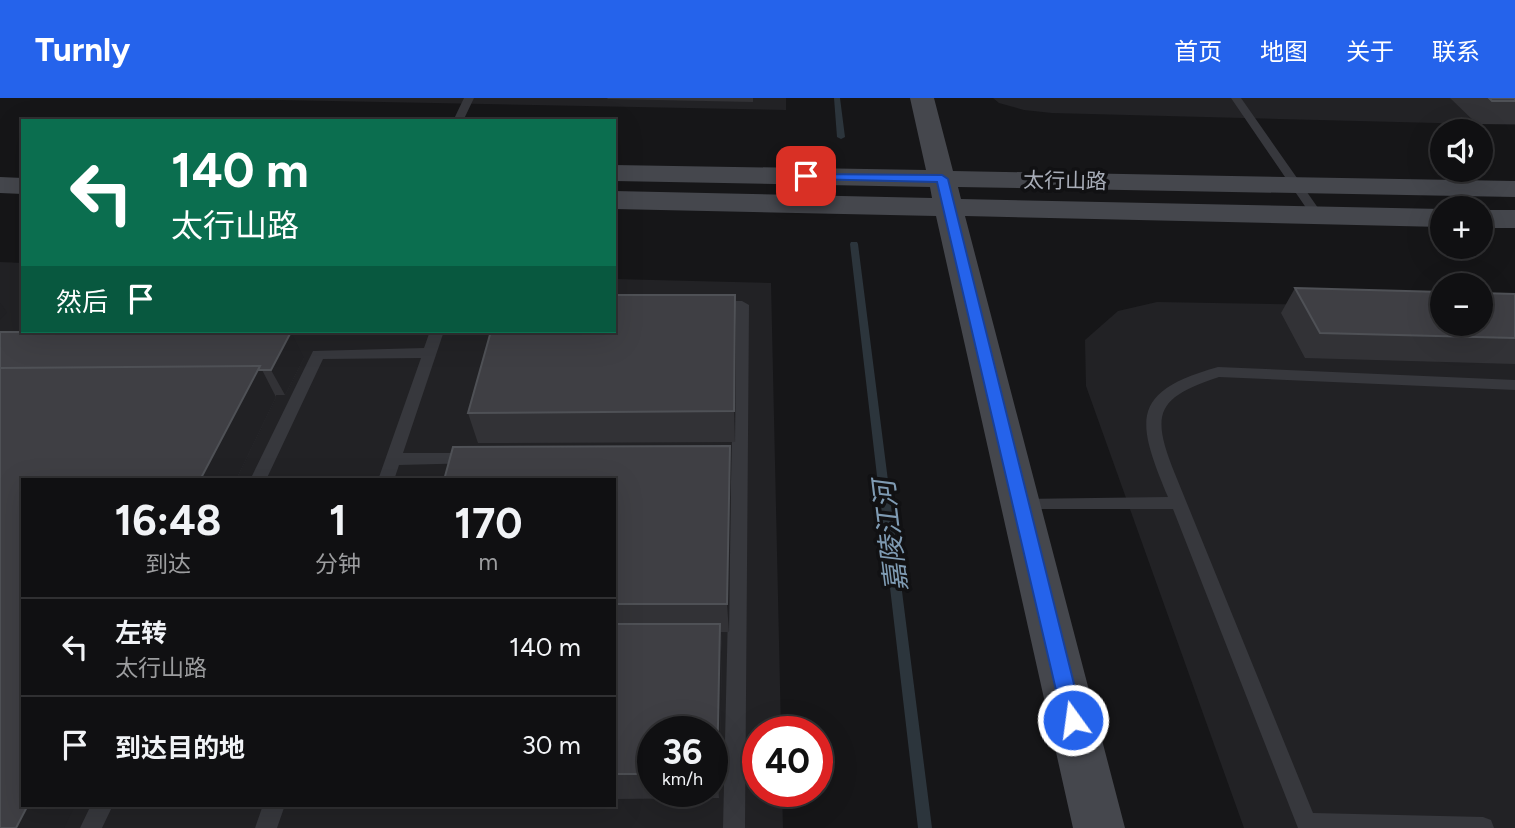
<!DOCTYPE html>
<html lang="zh">
<meta charset="utf-8">
<style>
:root{--surface:#101012;--page:#19191b;--text:#f1f3f6;--muted:#9c9d9f;--line:#303032;--accent:#2563eb}
body{margin:0;font-family:Figtree,"Noto Sans SC",sans-serif;background:var(--page);color:var(--text);height:100vh;display:flex;flex-direction:column;font-size:26px;white-space:nowrap}
*{box-sizing:border-box;margin:0}
p{font-size:23px;color:var(--muted)}
.icon{flex:none;width:38px;height:38px;fill:none;stroke:currentColor;stroke-width:2;stroke-linecap:round;stroke-linejoin:round}
.map{position:relative;flex:1;overflow:hidden}
.panel{position:absolute;left:21px;top:380px;width:595px;height:329px;display:flex;flex-direction:column;background:var(--surface);border-radius:0px;box-shadow:0 7px 28px #0002,0 0 0 2px var(--line)}
.panel>*{flex:none}
.banner{position:absolute;left:21px;top:21px;width:595px;height:214px;border-radius:0px;box-shadow:0 7px 28px #0002,0 0 0 2px var(--line);background:#0b6e4f;color:#fff;overflow:hidden}
.controls{position:absolute;left:1430px;top:21px;display:grid;gap:14px}
.controls a{display:grid;place-items:center;width:63px;height:63px;border-radius:50%;background:var(--surface);box-shadow:0 7px 28px #0002,0 0 0 2px var(--line);font-size:35px}
.speed{position:absolute;left:637px;top:618px;display:flex;gap:14px;font-size:35px;font-weight:700;text-align:center}
.speed>*{display:grid;place-content:center;width:91px;height:91px;border-radius:50%;background:var(--surface);box-shadow:0 7px 28px #0002,0 0 0 2px var(--line);line-height:1}
.speed small{font-size:18px;font-weight:400}
.speed .limit{border:10px solid #d22;background:#fff;color:#111}
.pin{position:absolute;display:grid;place-items:center;width:60px;height:60px;color:#fff;margin:-30px;border-radius:14px;box-shadow:0 4px 10px #0006}
.me{position:absolute;width:77px;margin:-38px;rotate:346deg;stroke-linejoin:round;filter:drop-shadow(0 0 5px #0008)}
.turn{display:flex;align-items:center;gap:24px;height:147px;padding:0 35px;font-size:32px}
.turn .icon{width:91px;height:91px;stroke-width:2.5}
.turn b{display:block;font-size:49px;line-height:60px}
.then{display:flex;align-items:center;height:66px;padding:0 35px;background:#0003;gap:14px;font-size:26px}
.eta{display:flex;justify-content:space-evenly;align-items:center;height:119px;text-align:center}
.eta b{font-size:42px;font-weight:700;line-height:49px}
ul{padding:0;list-style:none}
li{display:flex;align-items:center;gap:21px;height:98px;padding:0 35px;border-top:2px solid var(--line)}
li div{flex:1}
li b{display:block;font-size:26px}
li em{font-style:normal}
header{display:flex;align-items:center;gap:42px;box-sizing:border-box;height:98px;padding:0 35px;background:var(--accent);color:#fff}
header strong{font-size:33px}
nav{display:flex;gap:38px;margin-inline-start:auto;font-size:24px}
.map>svg:first-child{display:block}
.built{fill:#222225;fill-rule:evenodd}
.lines{fill:none;stroke-linecap:round;stroke-linejoin:round}
.stream{fill:#2c353c;fill-rule:evenodd}
.lane{fill:#37383d;fill-rule:evenodd}
.secondary{fill:#45474d;fill-rule:evenodd}
.wall{fill:#323236;fill-rule:evenodd}
.shaded-wall{fill:#212124}
.building{fill:#3f3f44;stroke:#4f5156;stroke-width:2}
.route{fill:#2563eb;stroke:#184099;stroke-width:2}
.labels{text-anchor:middle;stroke-width:7;stroke-linejoin:round;paint-order:stroke}
.far-street-label{font-size:21px;fill:#a8adb8;stroke:#111113}
.water-label{font-size:28px;font-style:italic;fill:#7f9bb3;stroke:#111113}
</style>
<header>
<strong>Turnly</strong>
<nav><a>首页</a><a>地图</a><a>关于</a><a>联系</a></nav>
</header>
<div class="map">
<svg width="1515" height="730" viewBox="0 0 1515 730">
<rect width="100%" height="100%" fill="#161618"/>
<!-- built -->
<path class="built" d="M149,0H786V12L172,0Z
M993,0H1515V27L1052,15L1024,12L999,5Z
M0,164L23,165V233H614V181L771,185L781,633L758,634V693H782L783,730H0ZM23,382H614V707H23ZM653,634H712V693H653Z
M1157,204L1442,209V226H1480L1515,211V730H1244L1086,288L1085,242L1118,213Z"/>
<g class="lines">
<!-- stream -->
<path class="stream" d="M834,0H840L845,39L841,41L837,39Z
M851,144H857L858,146L932,730H918L850,146Z"/>
<!-- lane -->
<path class="lane" d="M464,0H474L463,23H453Z
M1231,0H1241L1323,117L1321,120H1313Z
M714,203H742L749,207L745,730H723L735,211L709,210L707,207Z
M430,233H444L403,355H471L477,357L479,361L477,365L399,367L394,382H378L421,260L323,261L266,382H250L313,253L424,250Z
M1218,269L1515,282V292L1219,279C1155,300 1151,316 1175,376L1313,715L1483,719L1491,722L1494,730H1298L1173,411H1015L1013,407L1015,403L1021,401L1168,399C1137,324 1128,294 1218,269Z
M91,707H113L102,730H80Z
M263,707H285L277,730H255Z"/>
<!-- secondary -->
<path class="secondary" d="M910,0H934L953,73L1515,83V99L958,89L961,101L1442,111V129L965,118L1125,730H1073L936,118L614,111V93L932,100L930,89L614,83V67L926,72Z
M0,79L23,80V96L0,95Z
M1480,112H1515V130H1480Z"/>
</g>
<!-- wall -->
<path class="wall" d="M607,0H753V4L608,1Z
M1450,0H1515V26H1477Z
M1295,190L1515,196V266L1305,260L1281,215Z
M736,227L735,344L478,345L468,315Z
M0,234L304,260L285,297H276V299L236,382H23Z
M731,379L729,534H721L722,554L719,700L614,701V382ZM653,634H712V693H653Z"/>
<!-- shaded-wall -->
<path class="shaded-wall" d="M735,197L736,227L735,344L734,313Z
M0,205L7,214L0,222Z
M291,234L304,260L285,297L271,272Z
M260,268L276,299L236,382H200Z
M730,348L731,379L729,534L727,506Z
M720,526L722,554L719,700L717,676Z
M28,707H75L64,730H16Z"/>
<!-- building -->
<path class="building" d="M1489,0H1515V3H1492Z
M1295,190L1442,194V226H1480V195L1515,196V240L1320,235Z
M614,197H735L734,313L468,315L491,233H614Z
M0,234H291L271,272H258L260,268L0,270Z
M260,268L200,382H23V707H28L16,730H0V270Z
M730,348L727,506H614V382H444L453,349Z
M614,526H720L717,676H712V634H653V676H614Z"/>
<!-- route -->
<path class="route" d="M802,76L942,77L948,81L1083,622L1080,629L1073,631L1066,629L1063,622L937,84L806,81L802,80Z"/>
<g class="labels">
<!-- far-street labels -->
<g class="far-street-label">
<text transform="translate(1065 83) rotate(1)" y="7">太行山路</text>
</g>
<!-- water labels -->
<g class="water-label">
<text transform="translate(890 438) rotate(-97)" y="10">嘉陵江河</text>
</g>
</g>
</svg>
<div class="controls">
<a><svg class="icon" aria-label="sound" viewBox="0 0 24 24"><path d="M4 9h4l5-4v14l-5-4H4zM17 9q2 3 0 6"/></svg></a>
<a>+</a>
<a>−</a>
</div>
<div class="speed"><div>36<small>km/h</small></div><div class="limit">40</div></div>
<div class="pin" style="left:806px;top:78px;background:#d93025"><svg class="icon" aria-label="arrive" viewBox="0 0 24 24"><path d="M6 21V4h12l-3 4 3 4H6"/></svg></div>
<svg class="me" style="left:1073px;top:622px" viewBox="-20 -20 40 40"><circle r="17" fill="#2563eb" stroke="#fff" stroke-width="3"/><path d="M0-11L8 9 0 5-8 9z" fill="#fff"/></svg>
<div class="banner">
<div class="turn"><svg class="icon" aria-label="left" viewBox="0 0 24 24"><path d="M17 20v-9H6M10 6l-5 5 5 5"/></svg><div><b>140 m</b>太行山路</div></div>
<div class="then">然后<svg class="icon" aria-label="arrive" viewBox="0 0 24 24"><path d="M6 21V4h12l-3 4 3 4H6"/></svg></div>
</div>
<section class="panel">
<div class="eta">
<div><b>16:48</b><p>到达</p></div>
<div><b>1</b><p>分钟</p></div>
<div><b>170</b><p>m</p></div>
</div>
<ul>
<li><svg class="icon" aria-label="left" viewBox="0 0 24 24"><path d="M17 20v-9H6M10 6l-5 5 5 5"/></svg><div><b>左转</b><p>太行山路</p></div><em>140 m</em></li>
<li><svg class="icon" aria-label="arrive" viewBox="0 0 24 24"><path d="M6 21V4h12l-3 4 3 4H6"/></svg><div><b>到达目的地</b></div><em>30 m</em></li>
</ul>
</section>
</div>
